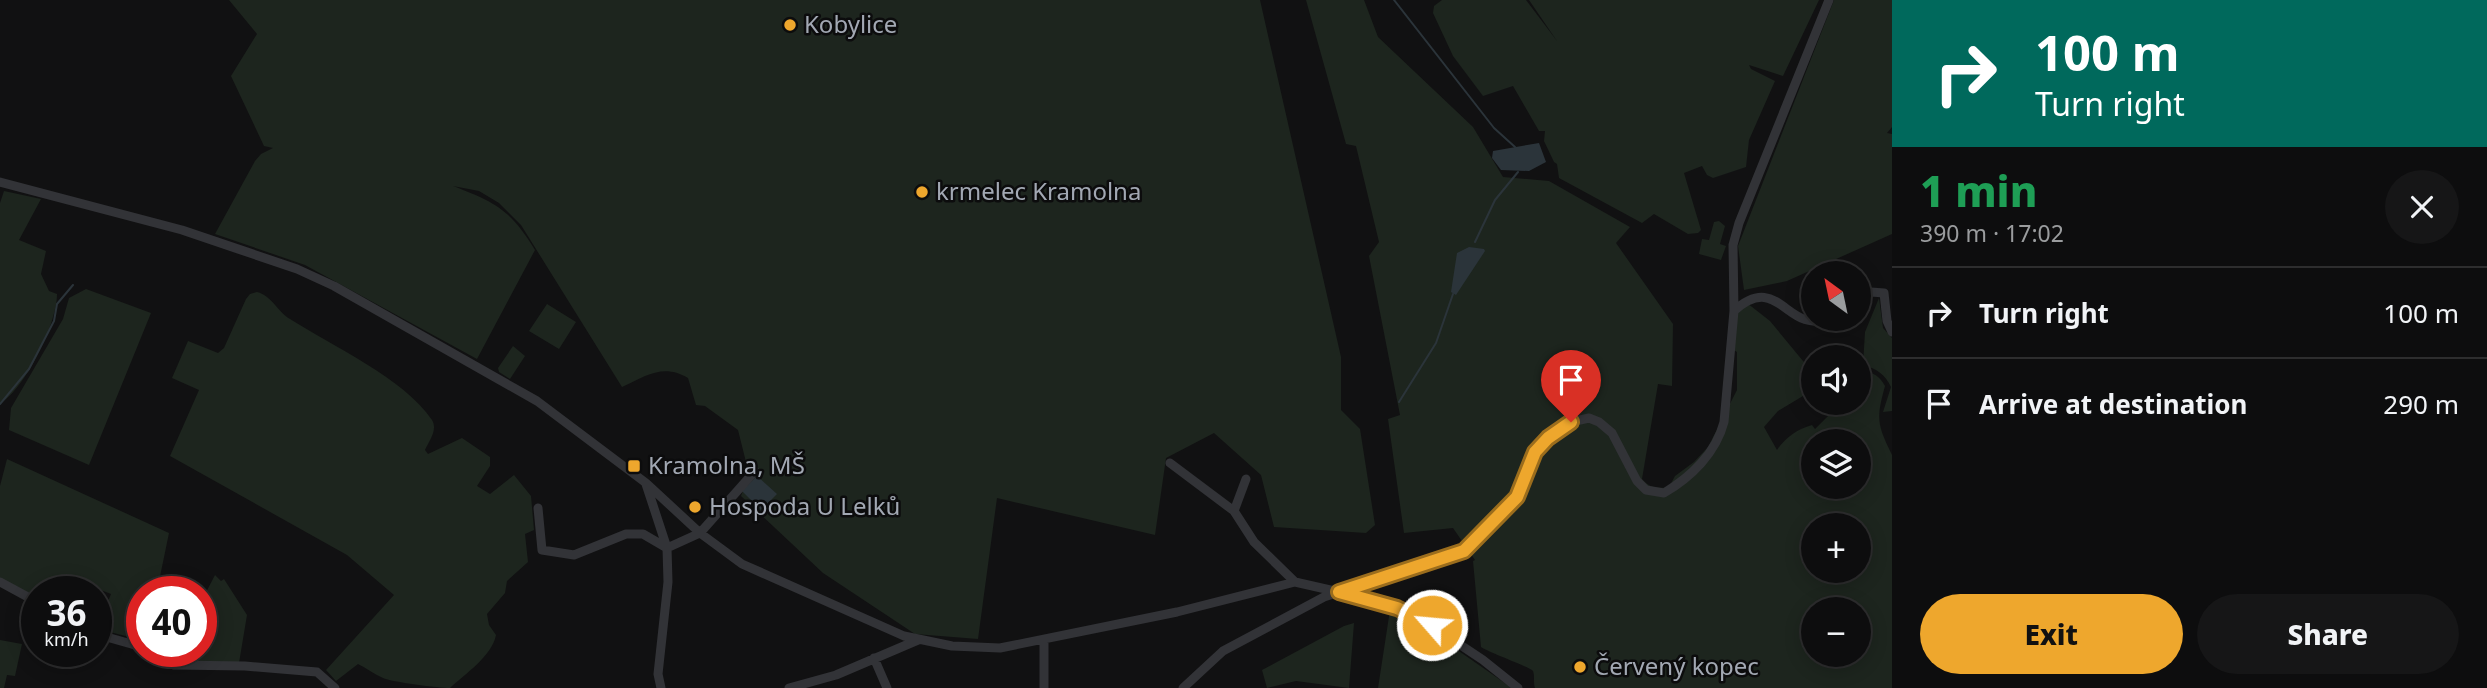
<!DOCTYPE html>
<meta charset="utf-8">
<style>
:root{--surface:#0d0d0e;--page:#161617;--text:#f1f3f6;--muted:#9a9c9e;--line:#2d2d2e;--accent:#eea72d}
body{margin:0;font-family:"Noto Sans",sans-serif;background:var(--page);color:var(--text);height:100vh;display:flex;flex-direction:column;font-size:26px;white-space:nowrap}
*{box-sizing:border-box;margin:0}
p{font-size:23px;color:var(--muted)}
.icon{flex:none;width:38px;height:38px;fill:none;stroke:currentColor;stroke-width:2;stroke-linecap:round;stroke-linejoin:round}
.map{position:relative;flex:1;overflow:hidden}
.panel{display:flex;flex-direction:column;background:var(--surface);width:595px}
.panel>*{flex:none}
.hud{background:#00695c;color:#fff;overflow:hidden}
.needle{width:46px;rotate:327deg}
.buttons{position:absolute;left:1801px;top:261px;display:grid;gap:14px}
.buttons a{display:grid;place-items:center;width:70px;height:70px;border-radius:50%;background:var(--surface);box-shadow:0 4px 18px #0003,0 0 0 2px var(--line);font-size:35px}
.speed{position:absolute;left:21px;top:576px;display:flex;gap:14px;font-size:35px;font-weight:700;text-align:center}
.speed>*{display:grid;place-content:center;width:91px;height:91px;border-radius:50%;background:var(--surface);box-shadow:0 4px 18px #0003,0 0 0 2px var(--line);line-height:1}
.speed small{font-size:18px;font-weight:400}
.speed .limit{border:10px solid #d22;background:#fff;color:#111}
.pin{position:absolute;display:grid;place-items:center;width:60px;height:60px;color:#fff;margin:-72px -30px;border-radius:50% 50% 50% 0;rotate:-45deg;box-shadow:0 0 7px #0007}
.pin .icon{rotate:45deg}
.me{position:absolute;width:77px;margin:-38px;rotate:297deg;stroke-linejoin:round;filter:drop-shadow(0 0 5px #0008)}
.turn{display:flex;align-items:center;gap:24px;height:147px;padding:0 28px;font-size:32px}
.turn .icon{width:91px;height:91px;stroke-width:2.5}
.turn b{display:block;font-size:49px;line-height:60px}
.round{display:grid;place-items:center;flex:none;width:74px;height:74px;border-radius:37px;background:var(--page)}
.overview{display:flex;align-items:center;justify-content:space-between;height:119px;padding:0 28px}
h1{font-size:42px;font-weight:800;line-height:52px;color:#1e9e55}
.primary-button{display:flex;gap:14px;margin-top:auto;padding:14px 28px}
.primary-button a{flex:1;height:80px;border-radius:42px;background:var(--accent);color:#111;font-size:28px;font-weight:800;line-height:80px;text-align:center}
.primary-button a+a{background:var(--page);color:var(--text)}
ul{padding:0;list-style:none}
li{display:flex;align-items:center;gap:21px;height:91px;padding:0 28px;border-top:2px solid var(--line)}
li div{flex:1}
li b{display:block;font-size:26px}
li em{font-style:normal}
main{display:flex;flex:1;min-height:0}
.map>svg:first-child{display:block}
.green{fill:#1d251e;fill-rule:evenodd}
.water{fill:#2b343a}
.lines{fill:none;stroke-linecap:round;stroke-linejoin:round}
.stream{stroke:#2b343a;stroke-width:2}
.minor{stroke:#323337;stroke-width:9}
.route-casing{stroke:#9b6d1d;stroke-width:18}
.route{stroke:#eea72d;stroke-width:12}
.poi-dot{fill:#eea72d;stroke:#0c0c0d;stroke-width:2.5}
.labels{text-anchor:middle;stroke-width:5;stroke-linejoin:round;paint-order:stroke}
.poi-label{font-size:24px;fill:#a2a8b3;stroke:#0c0c0d;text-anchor:start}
</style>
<main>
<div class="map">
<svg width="1892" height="688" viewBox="0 0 1892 688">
<rect width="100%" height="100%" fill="#111112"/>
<!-- green -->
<path class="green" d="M229,0H1260L1341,357V410L1360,429L1375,525L1366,533L1274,527L1261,475L1214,433L1166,458L1155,535L997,498L978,639L915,634L823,573L741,496L749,474L738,430L705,406L696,405L688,378C663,363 646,376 622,387L521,225L499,203L479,191L453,186C495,202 511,210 535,250L477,359L305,265L215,234L255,161L261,154L273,148L264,146L231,76L257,34Z
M1306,0H1364L1378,37L1473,127L1503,177L1549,181L1630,227L1616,243L1673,324L1672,386L1658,384L1642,479C1650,488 1657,489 1669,487L1675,476L1694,462L1708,447L1737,390V352L1732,349L1736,312L1747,303L1770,321L1803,361L1813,368V390L1778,411L1764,427L1777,450C1784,439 1797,429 1812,425L1815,429L1828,416L1835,403L1858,402L1859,373C1872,371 1879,375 1885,386C1876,419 1877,424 1892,455V688H1535C1533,683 1535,676 1533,671C1530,667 1490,653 1481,647L1473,561L1475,560L1453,528L1404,533L1388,419L1400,415L1369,256L1379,242L1356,146L1346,144ZM1813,441H1858V486H1813ZM1813,525H1858V570H1813ZM1813,609H1858V654H1813Z
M1442,0H1526L1557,41L1529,0H1819L1783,76L1749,65L1751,69L1775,81L1749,140L1746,167L1713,178L1707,175L1702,166L1684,173L1701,230L1698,233L1688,234L1654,214L1642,223L1559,178L1557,164L1554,162L1544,141L1545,131H1539L1513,86L1483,96L1453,56L1433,13L1434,6Z
M1834,0H1892V127L1887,133L1892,134V234L1787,281L1744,290L1738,246Z
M4,191L41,199L19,240L46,251L41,274L49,291L57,294C57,324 26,387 0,404V203Z
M1714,222L1719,221L1725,226L1720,244L1726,246L1721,260L1699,254L1702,239L1709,240Z
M86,289L151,313L89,465L9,430L11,408L63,319L69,298Z
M257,292C272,296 277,311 290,319C332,346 404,378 432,420C438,430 429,441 425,450L428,454L462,438L490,457V466L477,486L490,494L514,475L531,496L534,530L525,534L528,562L507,581L505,593L487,614L489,625L496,635C492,656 465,674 450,688C439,688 391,682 383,678C374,674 366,668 358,664L336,681L326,670L394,595L347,555L170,456L199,390L172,378L188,341L218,353L224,348L246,299L250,294Z
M1879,298L1883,328L1892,338V411L1883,412L1891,387C1885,374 1877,369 1863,365L1865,332Z
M547,304L576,322L559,349L529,331Z
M513,346L525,356L510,379L499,372L498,368Z
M7,459L169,533L157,591L142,592V629L137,639L110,632L99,623L111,594L75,580L67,591L37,592V598L0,580V486Z
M215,575L221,581L224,579L247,615L239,663L182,662L175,659L178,651H201V602Z
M1390,610L1430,631L1512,688H1378Z
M1354,623L1349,688L1296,681L1267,688L1262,670L1344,626Z
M0,640L22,644L15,676L7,675L4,688H0Z"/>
<!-- water -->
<path class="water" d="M1539,143L1546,162L1529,171L1501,170L1492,158L1493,151Z
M1469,247L1484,249L1485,251L1456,295L1451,292L1457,253Z
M757,476L777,494L761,510L742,491Z"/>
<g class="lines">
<!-- stream -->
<path class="stream" d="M1394,0L1494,128L1515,147
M1475,242L1495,200L1518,172
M1399,402L1436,343L1453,294
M0,404L29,369L54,321L57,304L73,285"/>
<!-- minor -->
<path class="minor" d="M0,182L182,230L297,269L334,286L537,401L646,483L700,533L742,564L904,636L952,646L1000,648L1177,612L1295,582L1339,592L1414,614L1483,660L1518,688
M1858,298L1871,292L1884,293L1887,321L1892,332
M1734,311C1779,270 1787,336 1829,318
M1170,463L1234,511L1254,542L1295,582
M646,484L667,548L668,582L658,674L661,688
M538,508L542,550L574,555L626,534H643L667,548L700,533L755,471
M1234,511L1246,479
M0,582L37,602
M96,634L142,647
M148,651L174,665L245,666L317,672L335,688
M874,658L887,688
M789,688L836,675L918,640
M1044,688V640
M1183,688L1223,651L1324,597L1464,551L1517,497L1535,452L1548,438L1571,422L1589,418L1599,422L1612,433L1637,481L1646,490L1664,493C1691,477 1716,453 1724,422L1734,311L1733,245L1739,223L1829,0"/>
</g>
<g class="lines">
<!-- route casing -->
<g class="route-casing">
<path id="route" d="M1432,625L1397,608L1339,592L1464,551L1517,497L1535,452L1548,438L1571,422"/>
</g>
<!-- route -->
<use href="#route" class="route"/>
</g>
<!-- markers -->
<g class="poi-dot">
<circle cx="790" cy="25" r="7"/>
<circle cx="922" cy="192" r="7"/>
<rect x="627" y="459" width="14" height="14" rx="3.5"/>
<circle cx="695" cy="507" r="7"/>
<circle cx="1580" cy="667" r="7"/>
</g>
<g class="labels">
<!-- poi labels -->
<g class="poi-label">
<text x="804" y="33">Kobylice</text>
<text x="936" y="200">krmelec Kramolna</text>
<text x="648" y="474">Kramolna, MŠ</text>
<text x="709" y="515">Hospoda U Lelků</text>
<text x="1594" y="675">Červený kopec</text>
</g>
</g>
</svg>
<div class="buttons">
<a><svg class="needle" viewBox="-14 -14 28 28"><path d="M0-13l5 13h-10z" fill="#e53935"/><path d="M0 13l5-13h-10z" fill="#9a9c9e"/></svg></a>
<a><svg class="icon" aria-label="sound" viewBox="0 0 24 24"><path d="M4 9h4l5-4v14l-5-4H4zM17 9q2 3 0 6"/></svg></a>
<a><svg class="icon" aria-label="layers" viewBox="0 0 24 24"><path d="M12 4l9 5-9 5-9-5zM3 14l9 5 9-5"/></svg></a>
<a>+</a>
<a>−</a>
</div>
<div class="speed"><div>36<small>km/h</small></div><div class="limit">40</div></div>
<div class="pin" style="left:1571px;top:422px;background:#d93025"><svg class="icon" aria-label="arrive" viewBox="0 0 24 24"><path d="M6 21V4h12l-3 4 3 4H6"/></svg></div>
<svg class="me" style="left:1432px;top:625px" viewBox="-20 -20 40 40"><circle r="17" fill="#eea72d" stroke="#fff" stroke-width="3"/><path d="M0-11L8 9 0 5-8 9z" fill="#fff"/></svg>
</div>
<section class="panel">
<div class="hud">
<div class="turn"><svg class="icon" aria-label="right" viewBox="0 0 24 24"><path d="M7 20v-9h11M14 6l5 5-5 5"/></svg><div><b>100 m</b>Turn right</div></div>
</div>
<div class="overview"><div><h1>1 min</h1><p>390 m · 17:02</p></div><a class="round"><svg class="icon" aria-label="close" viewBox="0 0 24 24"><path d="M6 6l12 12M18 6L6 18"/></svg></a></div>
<ul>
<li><svg class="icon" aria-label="right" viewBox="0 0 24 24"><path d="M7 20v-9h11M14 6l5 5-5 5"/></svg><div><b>Turn right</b></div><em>100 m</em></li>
<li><svg class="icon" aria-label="arrive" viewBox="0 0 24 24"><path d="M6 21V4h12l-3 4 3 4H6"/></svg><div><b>Arrive at destination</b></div><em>290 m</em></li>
</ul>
<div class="primary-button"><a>Exit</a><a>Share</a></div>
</section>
</main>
